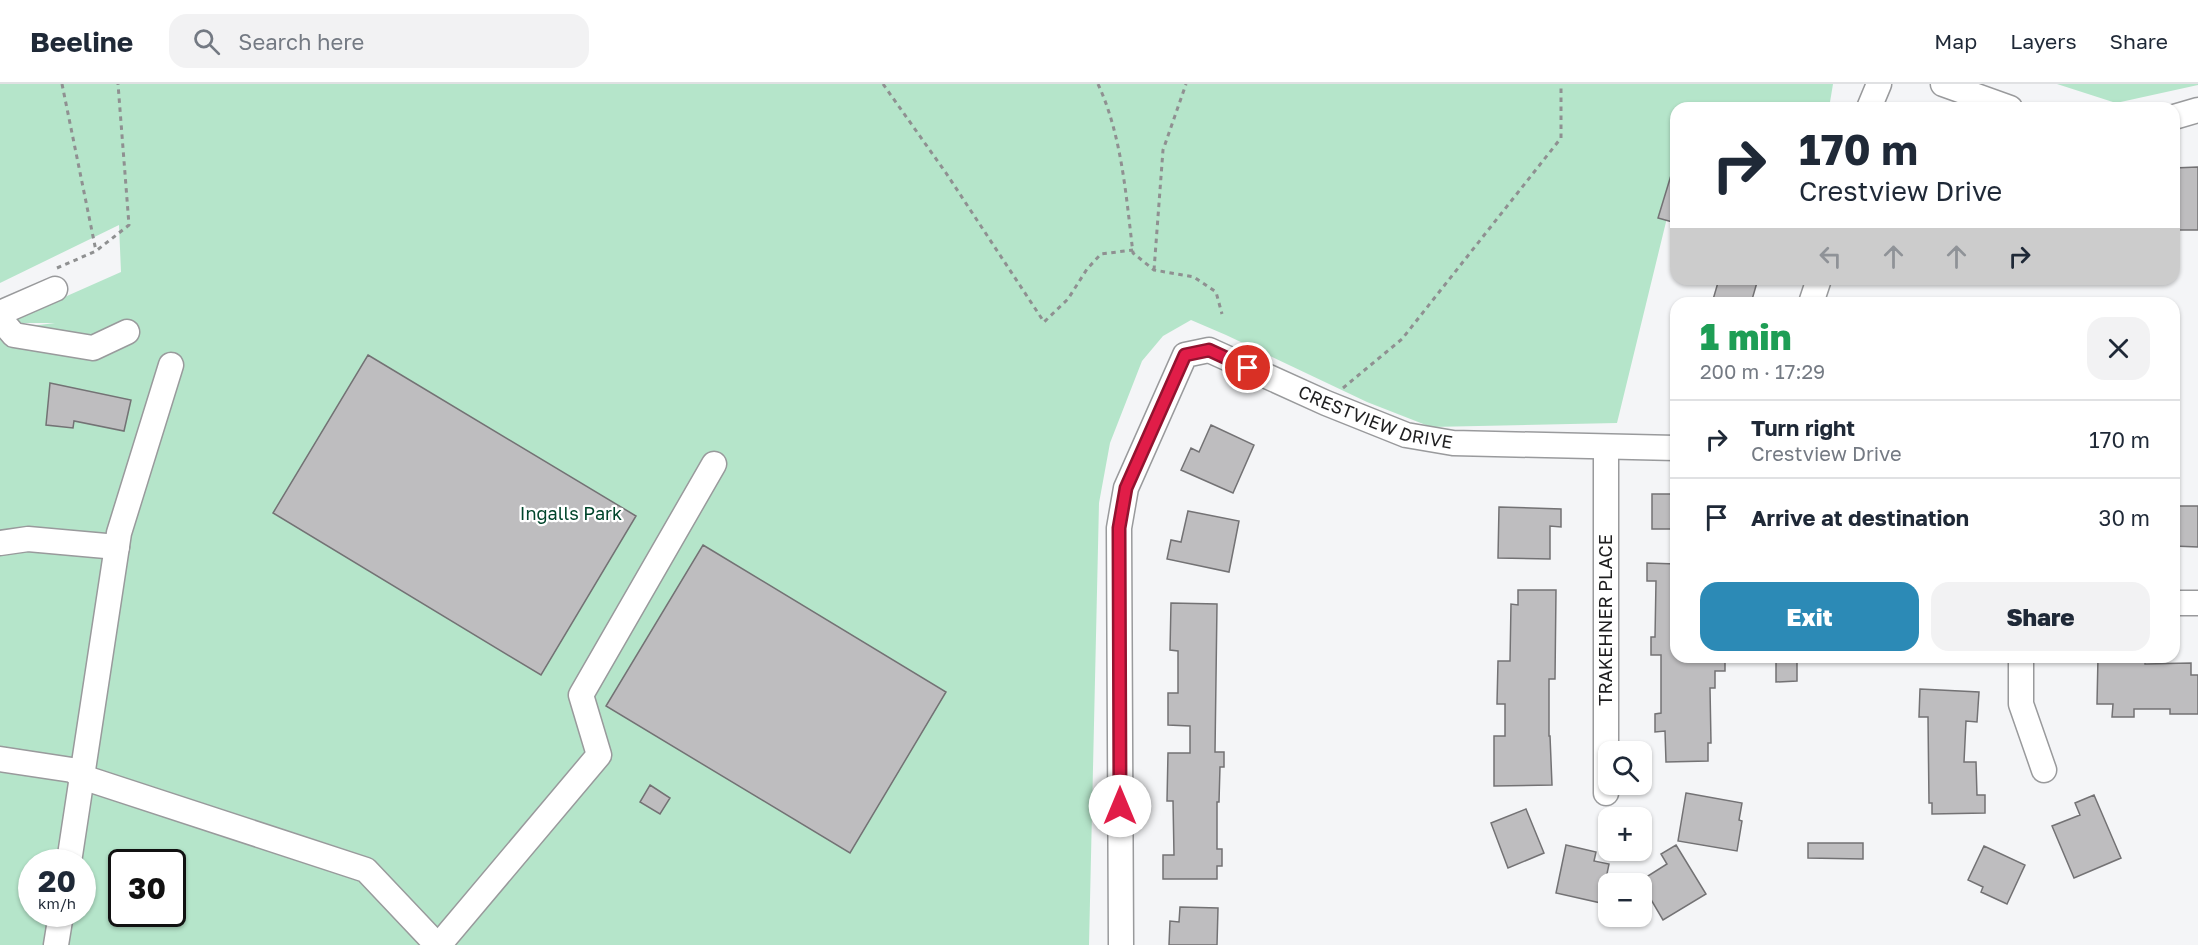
<!DOCTYPE html>
<meta charset="utf-8">
<style>
:root{--surface:#fff;--page:#f2f2f3;--text:#1f2937;--muted:#747a83;--line:#e0e1e3;--accent:#2c8ab6}
body{margin:0;font-family:"Golos Text",sans-serif;background:var(--page);color:var(--text);height:100vh;display:flex;flex-direction:column;font-size:22px;white-space:nowrap}
*{box-sizing:border-box;margin:0}
p{font-size:20px;color:var(--muted)}
.icon{flex:none;width:33px;height:33px;fill:none;stroke:currentColor;stroke-width:2;stroke-linecap:round;stroke-linejoin:round}
.map{position:relative;flex:1;overflow:hidden}
.drawer{position:absolute;left:1670px;top:213px;width:510px;height:366px;display:flex;flex-direction:column;background:var(--surface);border-radius:18px;box-shadow:0 2px 4px #0004}
.drawer>*{flex:none}
.hud{position:absolute;left:1670px;top:18px;width:510px;height:183px;border-radius:18px;box-shadow:0 2px 4px #0004;background:#fff;color:var(--text);overflow:hidden}
.controls{position:absolute;left:1598px;top:657px;display:grid;gap:12px}
.controls a{display:grid;place-items:center;width:54px;height:54px;border-radius:12px;background:var(--surface);box-shadow:0 2px 4px #0004;font-size:30px}
.speed{position:absolute;left:18px;top:765px;display:flex;gap:12px;font-size:30px;font-weight:700;text-align:center}
.speed>*{display:grid;place-content:center;width:78px;height:78px;border-radius:50%;background:var(--surface);box-shadow:0 2px 4px #0004;line-height:1}
.speed small{font-size:15px;font-weight:400}
.speed .limit{border:3px solid #111;border-radius:9px;background:#fff;color:#111}
.pin{position:absolute;display:grid;place-items:center;width:51px;height:51px;color:#fff;margin:-26px;border:3px solid #fff;border-radius:50%;box-shadow:0 2px 6px #0007}
.me{position:absolute;width:66px;margin:-33px;rotate:0deg;stroke-linejoin:round;filter:drop-shadow(0 0 4px #0008)}
.turn{display:flex;align-items:center;gap:21px;height:126px;padding:0 30px;font-size:27px}
.turn .icon{width:78px;height:78px;stroke-width:2.5}
.turn b{display:block;font-size:42px;line-height:51px}
.lanes{display:flex;align-items:center;height:57px;padding:0 30px;background:#0003;justify-content:center;gap:30px;direction:ltr}
.lanes .off{opacity:.35}
.round{display:grid;place-items:center;flex:none;width:63px;height:63px;border-radius:18px;background:var(--page)}
.head{display:flex;align-items:center;justify-content:space-between;height:102px;padding:0 30px}
h1{font-size:36px;font-weight:800;line-height:45px;color:#1e9e55}
.action{display:flex;gap:12px;margin-top:auto;padding:12px 30px}
.action a{flex:1;height:69px;border-radius:18px;background:var(--accent);color:#fff;font-size:24px;font-weight:800;line-height:69px;text-align:center}
.action a+a{background:var(--page);color:var(--text)}
ul{padding:0;list-style:none}
li{display:flex;align-items:center;gap:18px;height:78px;padding:0 30px;border-top:2px solid var(--line)}
li div{flex:1}
li b{display:block;font-size:22px}
li em{font-style:normal}
header{display:flex;align-items:center;gap:36px;box-sizing:border-box;height:84px;padding:0 30px;background:var(--surface);border-bottom:2px solid var(--line)}
header strong{font-size:28px}
nav{display:flex;gap:33px;margin-inline-start:auto;font-size:21px}
.search{width:420px;height:54px;background:var(--page);display:flex;align-items:center;gap:15px;box-sizing:border-box;padding:0 21px;border-radius:18px;color:var(--muted);font-size:22px}
.map>svg:first-child{display:block}
.green{fill:#b5e5ca;fill-rule:evenodd}
.building{fill:#bebdbf;stroke:#737274;stroke-width:1.5}
.lines{fill:none;stroke-linecap:round;stroke-linejoin:round}
.minor-casing{stroke:#999a9c;stroke-width:27}
.path{stroke:#8f9091;stroke-width:3;stroke-dasharray:4.5 4.5;stroke-linecap:butt}
.minor{stroke:#fff;stroke-width:24}
.route-casing{stroke:#92132f;stroke-width:15}
.route{stroke:#e11d48;stroke-width:10}
.labels{text-anchor:middle;stroke-width:4.5;stroke-linejoin:round;paint-order:stroke}
.street-label{font-size:18px;fill:#1e1e1f;stroke:#fff}
.park-label{font-size:18px;fill:#00452b;stroke:#fff}
</style>
<header>
<strong>Beeline</strong>
<div class="search"><svg class="icon" aria-label="search" viewBox="0 0 24 24"><circle cx="10" cy="10" r="6"/><path d="M15 15l6 6"/></svg>Search here</div>
<nav><a>Map</a><a>Layers</a><a>Share</a></nav>
</header>
<div class="map">
<svg width="2198" height="861" viewBox="0 0 2198 861">
<rect width="100%" height="100%" fill="#f4f5f7"/>
<!-- green -->
<path class="green" d="M0,0H1833L1829,24H1676L1675,101L1617,339L1431,343L1367,318L1226,251L1191,236L1163,252L1142,277L1110,359L1099,419L1089,861H0V246L55,239H6L121,188L119,141L0,199ZM32,778H82V830H32ZM122,778H172V830H122Z
M2057,0H2198V1L2116,19Z"/>
<!-- building -->
<path class="building" d="M2198,83V146H2174V84Z
M1672,88H1676V139L1658,134Z
M1719,195H1758L1751,219H1712Z
M368,271L636,432L541,591L273,429Z
M50,299L131,316L124,347L74,337L73,344L46,341Z
M1211,341L1254,361L1233,409L1181,386L1191,364L1199,368Z
M1652,410H1676V445H1652Z
M2174,422H2198V463L2174,462Z
M1499,423L1561,425V443L1550,442V475L1498,474Z
M1188,427L1239,437L1229,488L1167,475L1171,456L1181,458Z
M703,461L946,608L850,769L606,622Z
M1647,479L1676,480V573H1725V587H1715V604H1710L1711,659H1708V677L1666,678L1665,647L1655,648V630L1661,629V571H1651V553H1655L1656,497H1647Z
M1518,506H1556L1555,595H1549V652H1550L1552,701L1494,702V652H1505V620H1497L1498,577H1510L1511,520L1518,521Z
M1171,519L1217,520L1215,668H1224V683H1220L1219,718H1217V765H1222V782H1217V795H1163V771H1174L1173,717H1167L1168,669H1190V642L1168,641V609H1178V567L1170,566Z
M1776,573H1797V597L1776,598Z
M2098,573H2145V580L2191,579V591H2198V630H2170V625H2134V633H2112L2113,620H2097Z
M1920,605L1979,608L1977,638L1966,637L1964,678H1976L1977,711H1985V729L1932,730V719H1929L1928,633H1919Z
M650,701L670,714L660,730L640,718Z
M1686,709L1742,719L1739,736L1742,737L1737,767L1678,757Z
M2094,711L2121,774L2074,794L2052,742L2080,731L2075,719Z
M1526,725L1544,769L1508,784L1491,739Z
M1808,759H1863V775L1808,774Z
M1566,761L1596,768L1594,777L1609,780L1601,819L1556,809Z
M1676,761L1706,810L1663,836L1640,797L1667,780L1661,770Z
M1984,762L2025,781L2007,820L1981,808L1983,803L1968,796Z
M1180,823L1218,824L1217,861H1169L1170,837L1179,838Z"/>
<g class="lines">
<!-- minor casing -->
<g class="minor-casing">
<g id="minor">
<path d="M1943,0L2010,24"/>
<path d="M1869,24L1879,0"/>
<path d="M2174,33L2198,26"/>
<path d="M1811,219L1819,195"/>
<path d="M0,229L55,205"/>
<path d="M0,235L14,251L93,264L127,248"/>
<path d="M0,459L28,455L117,463"/>
<path d="M2174,519H2198"/>
<path d="M2021,573V620L2044,686"/>
<path d="M0,675L72,686L82,693L366,786L437,861"/>
<path d="M1606,709V363"/>
<path d="M69,778L119,449L171,281"/>
<path d="M56,861L61,830"/>
<path d="M439,861L599,671L581,611L714,380"/>
<path id="s1" d="M1121,861L1119,444L1126,404L1185,271L1209,266L1326,319L1406,351L1453,359L1676,364"/>
</g>
</g>
<!-- path -->
<path class="path" d="M62,0L96,167
M883,0L946,89L1044,238L1068,215L1087,185L1101,170L1133,166
M1098,0C1122,52 1126,112 1133,169L1154,186L1194,193L1216,208L1222,230
M57,184L96,167L129,141L118,0
M1154,186L1163,66L1186,0
M1343,304L1402,255L1561,54V0"/>
<!-- minor -->
<use href="#minor" class="minor"/>
</g>
<g class="lines">
<!-- route casing -->
<g class="route-casing">
<path id="route" d="M1120,722L1119,444L1126,404L1185,271L1209,266L1248,284"/>
</g>
<!-- route -->
<use href="#route" class="route"/>
</g>
<g class="labels">
<!-- street labels -->
<g class="street-label">
<text dy="6" stroke="none"><textPath href="#s1" startOffset="808">CRESTVIEW DRIVE</textPath></text>
<text transform="translate(1606 536) rotate(-90)" y="6">TRAKEHNER PLACE</text>
</g>
<!-- park labels -->
<g class="park-label">
<text x="571" y="436">Ingalls Park</text>
</g>
</g>
</svg>
<div class="controls">
<a><svg class="icon" aria-label="search" viewBox="0 0 24 24"><circle cx="10" cy="10" r="6"/><path d="M15 15l6 6"/></svg></a>
<a>+</a>
<a>−</a>
</div>
<div class="speed"><div>20<small>km/h</small></div><div class="limit">30</div></div>
<div class="pin" style="left:1248px;top:284px;background:#d93025"><svg class="icon" aria-label="arrive" viewBox="0 0 24 24"><path d="M6 21V4h12l-3 4 3 4H6"/></svg></div>
<svg class="me" style="left:1120px;top:722px" viewBox="-20 -20 40 40"><circle r="19" fill="#fff"/><path d="M0-13L10 11 0 6-10 11z" fill="#e11d48"/></svg>
<div class="hud">
<div class="turn"><svg class="icon" aria-label="right" viewBox="0 0 24 24"><path d="M7 20v-9h11M14 6l5 5-5 5"/></svg><div><b>170 m</b>Crestview Drive</div></div>
<div class="lanes"><svg class="icon off" aria-label="left" viewBox="0 0 24 24"><path d="M17 20v-9H6M10 6l-5 5 5 5"/></svg><svg class="icon off" aria-label="ahead" viewBox="0 0 24 24"><path d="M12 20V5M6 11l6-6 6 6"/></svg><svg class="icon off" aria-label="ahead" viewBox="0 0 24 24"><path d="M12 20V5M6 11l6-6 6 6"/></svg><svg class="icon" aria-label="right" viewBox="0 0 24 24"><path d="M7 20v-9h11M14 6l5 5-5 5"/></svg></div>
</div>
<section class="drawer">
<div class="head"><div><h1>1 min</h1><p>200 m · 17:29</p></div><a class="round"><svg class="icon" aria-label="close" viewBox="0 0 24 24"><path d="M6 6l12 12M18 6L6 18"/></svg></a></div>
<ul>
<li><svg class="icon" aria-label="right" viewBox="0 0 24 24"><path d="M7 20v-9h11M14 6l5 5-5 5"/></svg><div><b>Turn right</b><p>Crestview Drive</p></div><em>170 m</em></li>
<li><svg class="icon" aria-label="arrive" viewBox="0 0 24 24"><path d="M6 21V4h12l-3 4 3 4H6"/></svg><div><b>Arrive at destination</b></div><em>30 m</em></li>
</ul>
<div class="action"><a>Exit</a><a>Share</a></div>
</section>
</div>
